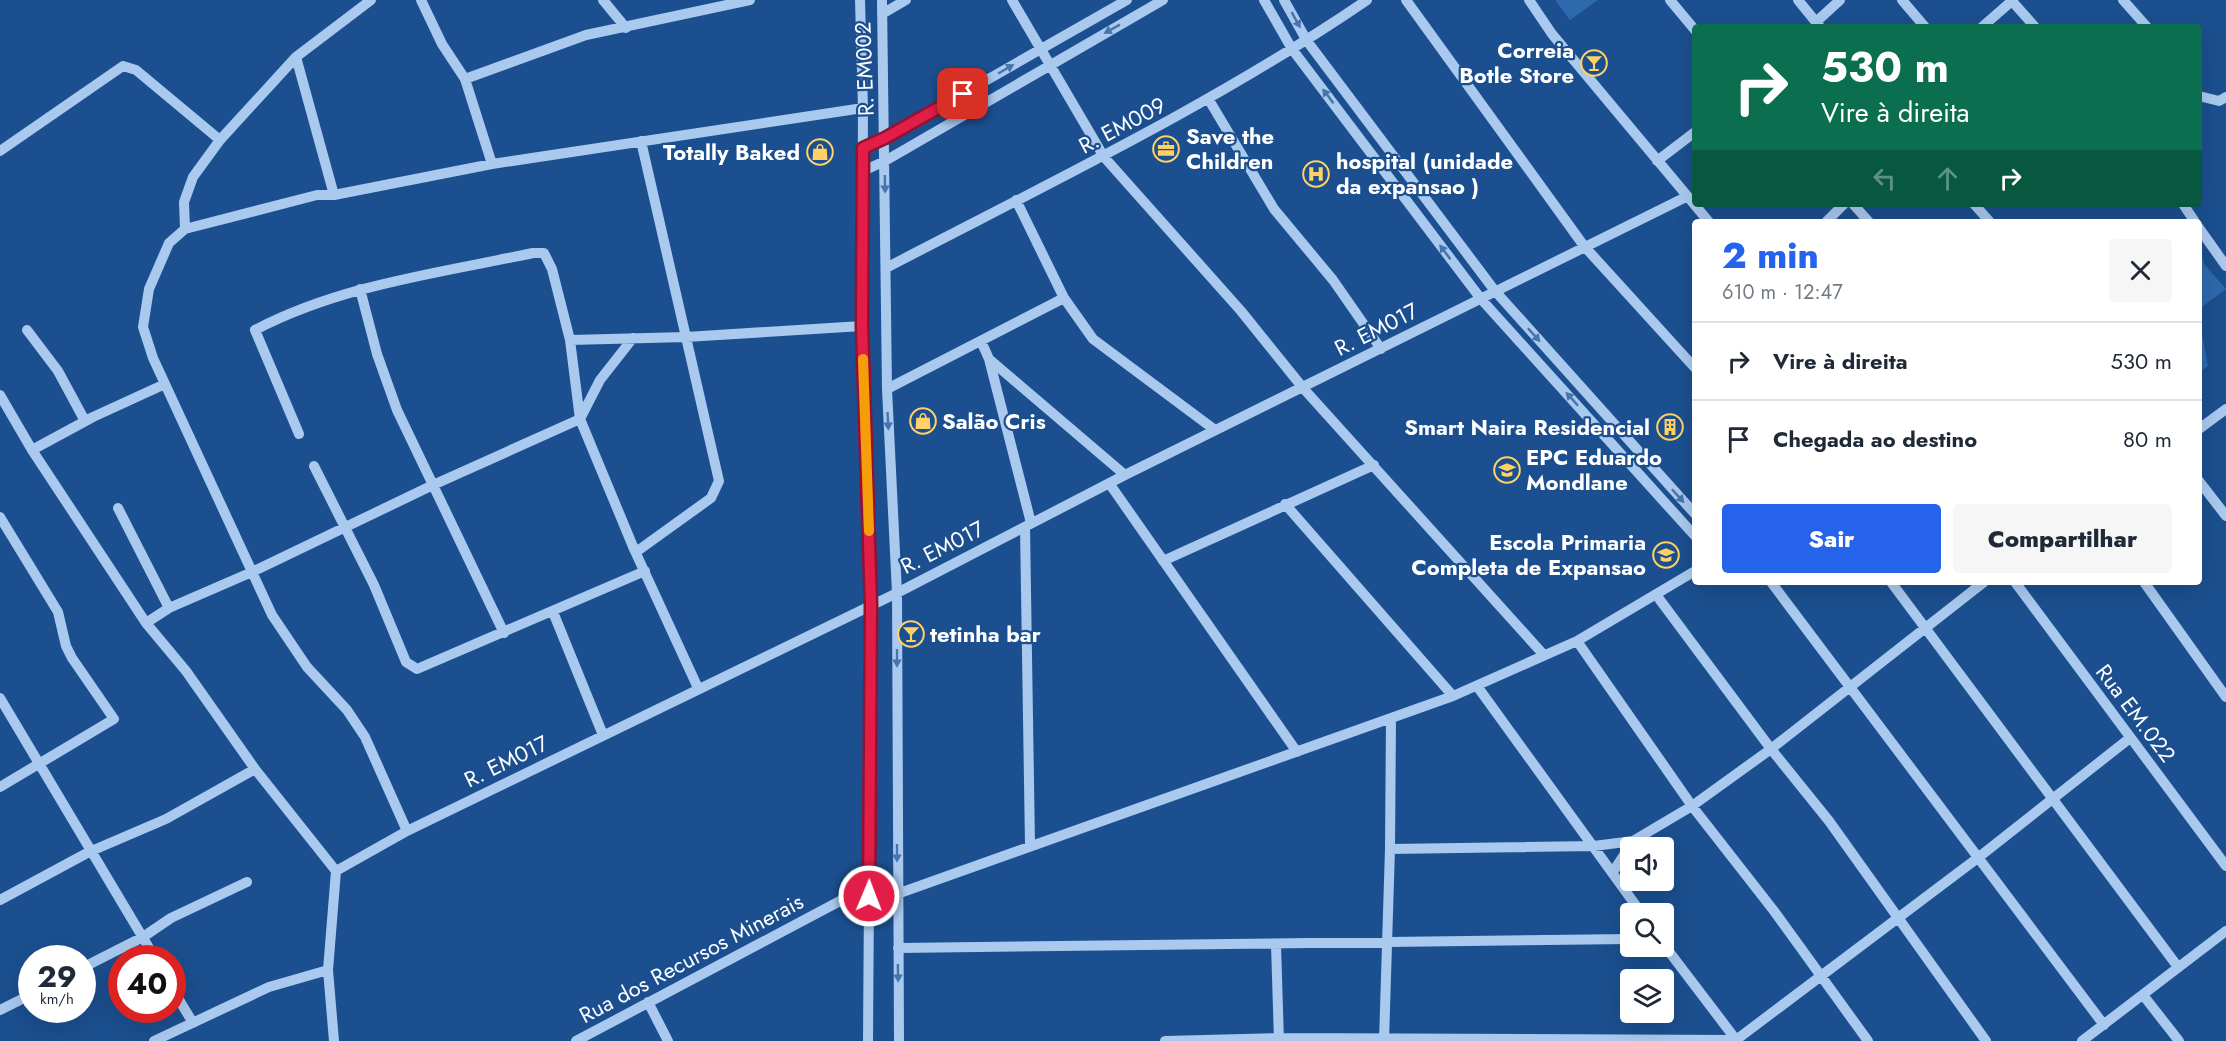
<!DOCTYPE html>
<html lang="pt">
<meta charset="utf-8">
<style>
:root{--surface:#fff;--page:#f6f6f7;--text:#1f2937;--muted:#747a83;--line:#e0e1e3;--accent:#2563eb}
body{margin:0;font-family:Jost,sans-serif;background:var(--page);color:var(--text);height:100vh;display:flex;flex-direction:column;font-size:22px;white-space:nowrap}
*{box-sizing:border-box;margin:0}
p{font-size:20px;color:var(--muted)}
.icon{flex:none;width:33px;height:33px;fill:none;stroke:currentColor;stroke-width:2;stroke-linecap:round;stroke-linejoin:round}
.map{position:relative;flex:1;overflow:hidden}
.sheet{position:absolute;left:1692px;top:219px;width:510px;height:366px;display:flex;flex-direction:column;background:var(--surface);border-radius:6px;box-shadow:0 6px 24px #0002}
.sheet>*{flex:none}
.hud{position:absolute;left:1692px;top:24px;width:510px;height:183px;border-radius:6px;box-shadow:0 6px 24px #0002;background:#0b6e4f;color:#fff;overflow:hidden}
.tools{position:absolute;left:1620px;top:837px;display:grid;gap:12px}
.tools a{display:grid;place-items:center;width:54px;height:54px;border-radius:6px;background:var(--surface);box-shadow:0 6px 24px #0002;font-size:30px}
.speed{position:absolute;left:18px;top:945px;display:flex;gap:12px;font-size:30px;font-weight:700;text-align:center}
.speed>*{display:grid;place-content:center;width:78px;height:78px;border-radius:50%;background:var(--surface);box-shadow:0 6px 24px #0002;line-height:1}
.speed small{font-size:15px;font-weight:400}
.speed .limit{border:9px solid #d22;background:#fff;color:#111}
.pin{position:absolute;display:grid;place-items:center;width:51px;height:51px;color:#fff;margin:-26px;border-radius:12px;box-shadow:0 3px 9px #0006}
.me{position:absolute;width:66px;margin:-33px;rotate:1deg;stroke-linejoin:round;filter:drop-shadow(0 0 4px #0008)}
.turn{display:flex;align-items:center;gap:21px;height:126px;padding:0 30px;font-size:27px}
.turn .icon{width:78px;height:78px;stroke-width:2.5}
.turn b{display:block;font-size:42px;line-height:51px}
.lanes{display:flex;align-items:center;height:57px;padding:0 30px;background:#0003;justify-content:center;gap:30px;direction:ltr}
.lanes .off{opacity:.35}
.round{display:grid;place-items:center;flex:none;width:63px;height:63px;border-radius:6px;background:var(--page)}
.summary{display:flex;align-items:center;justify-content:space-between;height:102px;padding:0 30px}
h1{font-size:36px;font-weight:800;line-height:45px;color:var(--accent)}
.action{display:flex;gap:12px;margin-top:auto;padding:12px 30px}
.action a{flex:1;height:69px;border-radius:6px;background:var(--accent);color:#fff;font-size:24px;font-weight:800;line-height:69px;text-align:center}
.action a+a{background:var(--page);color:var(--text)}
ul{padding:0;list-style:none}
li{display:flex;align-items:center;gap:18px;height:78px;padding:0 30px;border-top:2px solid var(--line)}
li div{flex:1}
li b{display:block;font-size:22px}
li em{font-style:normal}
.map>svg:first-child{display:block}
.green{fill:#2e69ad}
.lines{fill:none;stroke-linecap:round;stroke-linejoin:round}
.minor{stroke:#a9c9ee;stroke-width:10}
.oneway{fill:#4674ac}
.route-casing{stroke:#92132f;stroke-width:15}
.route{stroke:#e11d48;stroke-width:10}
.slow{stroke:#f59e0b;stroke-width:10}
.labels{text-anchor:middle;stroke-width:4.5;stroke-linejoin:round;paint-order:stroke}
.poi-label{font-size:22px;font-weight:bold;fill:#fff;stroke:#1b4f8f;text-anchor:start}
.street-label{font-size:22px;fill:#fff;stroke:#1b4f8f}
</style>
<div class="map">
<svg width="2226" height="1041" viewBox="0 0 2226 1041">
<rect width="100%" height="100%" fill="#1b4f8f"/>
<!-- green -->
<path class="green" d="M1555,0H1598L1570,20Z
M2199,246L2204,264L2226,289L2199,309Z
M2199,318L2208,366L2199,372Z"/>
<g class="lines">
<!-- minor -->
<path class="minor" d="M371,0L296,57L220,140L193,177L184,202L185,229L169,243L149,289L143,327L153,358L272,615L307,667L347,710L365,737L407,831
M421,0L442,44L465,79L492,164
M603,0L626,28
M860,0L863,108L862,326L871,605L868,1041
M882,0L887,389L897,593L899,1041
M1012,0L1104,157L1241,311L1303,388L1543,654
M1264,0L1292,49L1481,299L1695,536
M1284,0L1307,41L1495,291L1695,514
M1406,0L1584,246L1695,368
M1529,0L1552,34L1709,222
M1670,0L1695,30
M1798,0L1820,27
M1902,0L1925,27
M2011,0L2035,27
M2123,0L2147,27
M882,14L906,0
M1816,22L1840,0
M1982,27L2013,0
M296,57L334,195
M465,79L586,35L750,0
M2199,96L2219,101L2226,97
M1209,100L1274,209L1333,280L1381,349
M863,148L885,138L1127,0
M0,151L123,66L136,70L220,140
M1657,161L1695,132
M863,171L885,161L1163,0
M1016,200L1064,298L1093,339L1215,430
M1853,204L1869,222
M1974,204L1990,222
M2183,204L2195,222
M1826,222L1844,204
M2199,228L2226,266
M185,229L317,195H334L492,164L863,108
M886,268C1049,183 1215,104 1367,0
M360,289L377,354L397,410L504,633
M27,330L58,371L85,421
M570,340L686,337L862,326
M981,341L989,359L1125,475
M989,359L1031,523
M887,389L1064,298
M0,395L32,450L146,623L186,671L255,769L336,871
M2199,429L2226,409
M299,434L255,330C341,285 439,273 533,253H544L552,269L570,340L580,419L634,549L698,688
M32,450L93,417L165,384
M314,466L374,585L406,662L417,669L645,571
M2199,481L2226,516
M1109,483L1297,752
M1285,504L1453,696
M118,508L169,608
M0,517L58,612L66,646L72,658L114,719L0,787
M1025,527L1030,845
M636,552L711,498L719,481L641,141
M1163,561L1374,465
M1771,582L2104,1025
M1891,582L2178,967
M2015,582L2226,866
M2144,582L2226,697
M1657,596L1771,749L1829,821L1986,1041
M553,612L603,735
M146,623L169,608L252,572L433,485L580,419L600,380L633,338
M1577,641L1692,806L1774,911L1868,1041
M1477,686L1642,914
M0,698L155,958
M1390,849L1594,846L1633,841L1692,806L1771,749L1984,582
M1613,872L1633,841
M0,900L89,852L166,819L255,769
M1276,945L1279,1041
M1664,945L1737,1041
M898,948L1630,939
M82,968L143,937L171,918L247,882
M172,988L193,1023
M2143,995L2179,1041
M648,1002L668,1041
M0,1010L32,994
M154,1041L269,987L328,970
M334,1041L328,970L336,871L407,831L897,593L1125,475L1686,197
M576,1041L855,893L869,896L897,894L1453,696L1577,641L1695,571
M1165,1041L1279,1038L1736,1040L1979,857L2130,738
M1384,1041L1390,849L1391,718
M2082,1041L2226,931"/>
</g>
<!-- one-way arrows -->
<defs><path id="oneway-solid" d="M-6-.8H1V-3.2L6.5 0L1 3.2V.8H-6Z" transform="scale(1.5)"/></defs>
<g class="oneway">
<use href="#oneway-solid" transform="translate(1296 20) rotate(61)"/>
<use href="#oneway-solid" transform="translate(1112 29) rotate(151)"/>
<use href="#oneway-solid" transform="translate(1006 69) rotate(-30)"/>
<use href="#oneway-solid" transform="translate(1328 96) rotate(-127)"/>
<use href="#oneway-solid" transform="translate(885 184) rotate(89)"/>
<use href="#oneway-solid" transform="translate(1445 252) rotate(-127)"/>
<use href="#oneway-solid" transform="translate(1534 335) rotate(48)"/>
<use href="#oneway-solid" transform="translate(1572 399) rotate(-132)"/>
<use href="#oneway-solid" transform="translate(888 421) rotate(87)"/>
<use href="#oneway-solid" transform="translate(1678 496) rotate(48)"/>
<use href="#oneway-solid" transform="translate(897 658) rotate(90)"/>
<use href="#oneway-solid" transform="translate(897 853) rotate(90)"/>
<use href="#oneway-solid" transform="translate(898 973) rotate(89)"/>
</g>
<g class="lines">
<!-- route casing -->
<g class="route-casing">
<path id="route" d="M869,896L871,605L862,326L863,148L885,138L963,94"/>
</g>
<!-- route -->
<use href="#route" class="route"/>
<!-- slow -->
<path class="slow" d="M863,359L869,531"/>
</g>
<!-- icons -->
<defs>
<g id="bar-ring" transform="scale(1.35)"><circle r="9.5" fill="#1b4f8f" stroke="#ffd166" stroke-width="1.5"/><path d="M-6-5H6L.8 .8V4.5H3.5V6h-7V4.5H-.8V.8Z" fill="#ffd166"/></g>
<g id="office-ring" transform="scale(1.35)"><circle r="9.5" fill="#1b4f8f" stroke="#ffd166" stroke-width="1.5"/><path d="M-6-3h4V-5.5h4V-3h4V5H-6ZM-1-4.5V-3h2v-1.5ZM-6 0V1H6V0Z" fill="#ffd166"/></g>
<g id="shop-ring" transform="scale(1.35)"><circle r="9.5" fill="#1b4f8f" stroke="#ffd166" stroke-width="1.5"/><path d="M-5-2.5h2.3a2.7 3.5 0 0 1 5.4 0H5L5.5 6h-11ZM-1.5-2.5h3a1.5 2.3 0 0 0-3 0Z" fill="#ffd166"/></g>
<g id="hospital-ring" transform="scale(1.35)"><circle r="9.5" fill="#1b4f8f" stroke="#ffd166" stroke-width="1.5"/><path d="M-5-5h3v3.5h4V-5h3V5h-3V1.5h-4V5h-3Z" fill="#ffd166"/></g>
<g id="building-ring" transform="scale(1.35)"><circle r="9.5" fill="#1b4f8f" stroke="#ffd166" stroke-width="1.5"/><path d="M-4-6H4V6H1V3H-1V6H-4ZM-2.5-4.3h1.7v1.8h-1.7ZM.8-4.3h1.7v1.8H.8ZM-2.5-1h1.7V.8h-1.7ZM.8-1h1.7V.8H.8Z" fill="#ffd166"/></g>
<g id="school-ring" transform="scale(1.35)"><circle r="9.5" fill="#1b4f8f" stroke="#ffd166" stroke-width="1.5"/><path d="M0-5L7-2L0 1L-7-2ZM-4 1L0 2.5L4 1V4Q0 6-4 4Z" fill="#ffd166"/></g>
</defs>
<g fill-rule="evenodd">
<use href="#bar-ring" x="1594" y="63"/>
<use href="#office-ring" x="1166" y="149"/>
<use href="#shop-ring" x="820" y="152"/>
<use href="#hospital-ring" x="1316" y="174"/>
<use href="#shop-ring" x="923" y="421"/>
<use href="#building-ring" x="1670" y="427"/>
<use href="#school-ring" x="1507" y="470"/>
<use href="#school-ring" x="1666" y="555"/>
<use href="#bar-ring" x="911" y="634"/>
</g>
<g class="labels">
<!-- poi labels -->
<g class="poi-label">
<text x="1574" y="58" text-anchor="end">Correia<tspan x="1574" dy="25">Botle Store</tspan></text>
<text x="1186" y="144">Save the<tspan x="1186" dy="25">Children</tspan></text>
<text x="800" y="160" text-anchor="end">Totally Baked</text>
<text x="1336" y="169">hospital (unidade<tspan x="1336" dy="25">da expansao )</tspan></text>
<text x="942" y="429">Salão Cris</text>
<text x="1650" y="435" text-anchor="end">Smart Naira Residencial</text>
<text x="1526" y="465">EPC Eduardo<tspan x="1526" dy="25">Mondlane</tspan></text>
<text x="1646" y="550" text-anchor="end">Escola Primaria<tspan x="1646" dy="25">Completa de Expansao</tspan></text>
<text x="930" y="642">tetinha bar</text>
</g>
<!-- street labels -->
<g class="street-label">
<text transform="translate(864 69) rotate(-92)" y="8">R. EM002</text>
<text transform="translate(1122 125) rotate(-28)" y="8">R. EM009</text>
<text transform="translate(1376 329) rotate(-27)" y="8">R. EM017</text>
<text transform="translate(942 547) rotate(-27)" y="8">R. EM017</text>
<text transform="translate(2136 713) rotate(53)" y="8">Rua EM.022</text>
<text transform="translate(506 761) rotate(-26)" y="8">R. EM017</text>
<text transform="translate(691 958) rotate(-28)" y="8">Rua dos Recursos Minerais</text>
</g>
</g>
</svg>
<div class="tools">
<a><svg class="icon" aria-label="sound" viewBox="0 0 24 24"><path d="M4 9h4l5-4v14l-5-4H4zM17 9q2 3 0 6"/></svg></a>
<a><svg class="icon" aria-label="search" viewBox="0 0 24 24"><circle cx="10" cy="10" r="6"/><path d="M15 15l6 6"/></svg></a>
<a><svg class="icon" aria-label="layers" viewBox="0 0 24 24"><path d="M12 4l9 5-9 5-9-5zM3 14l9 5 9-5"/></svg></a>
</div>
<div class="speed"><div>29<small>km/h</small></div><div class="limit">40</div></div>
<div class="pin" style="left:963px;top:94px;background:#d93025"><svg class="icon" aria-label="arrive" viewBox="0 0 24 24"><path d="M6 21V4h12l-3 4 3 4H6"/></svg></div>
<svg class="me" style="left:869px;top:896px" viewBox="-20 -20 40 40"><circle r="17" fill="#e11d48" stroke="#fff" stroke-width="3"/><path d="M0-11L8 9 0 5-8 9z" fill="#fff"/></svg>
<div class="hud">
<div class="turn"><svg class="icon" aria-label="right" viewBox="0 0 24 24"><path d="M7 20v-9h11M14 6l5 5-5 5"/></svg><div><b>530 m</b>Vire à direita</div></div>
<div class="lanes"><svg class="icon off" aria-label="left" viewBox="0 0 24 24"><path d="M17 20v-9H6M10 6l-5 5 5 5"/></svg><svg class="icon off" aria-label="ahead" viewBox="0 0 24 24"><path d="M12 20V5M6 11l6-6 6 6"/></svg><svg class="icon" aria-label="right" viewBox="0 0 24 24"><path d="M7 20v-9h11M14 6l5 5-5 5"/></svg></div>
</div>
<section class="sheet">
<div class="summary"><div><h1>2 min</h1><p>610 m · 12:47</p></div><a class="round"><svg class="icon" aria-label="close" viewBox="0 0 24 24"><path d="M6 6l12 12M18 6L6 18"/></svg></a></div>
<ul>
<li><svg class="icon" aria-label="right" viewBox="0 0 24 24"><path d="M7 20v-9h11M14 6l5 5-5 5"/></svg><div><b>Vire à direita</b></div><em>530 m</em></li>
<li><svg class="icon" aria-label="arrive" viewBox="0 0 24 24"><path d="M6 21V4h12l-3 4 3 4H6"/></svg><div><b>Chegada ao destino</b></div><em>80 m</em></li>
</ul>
<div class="action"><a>Sair</a><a>Compartilhar</a></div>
</section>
</div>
